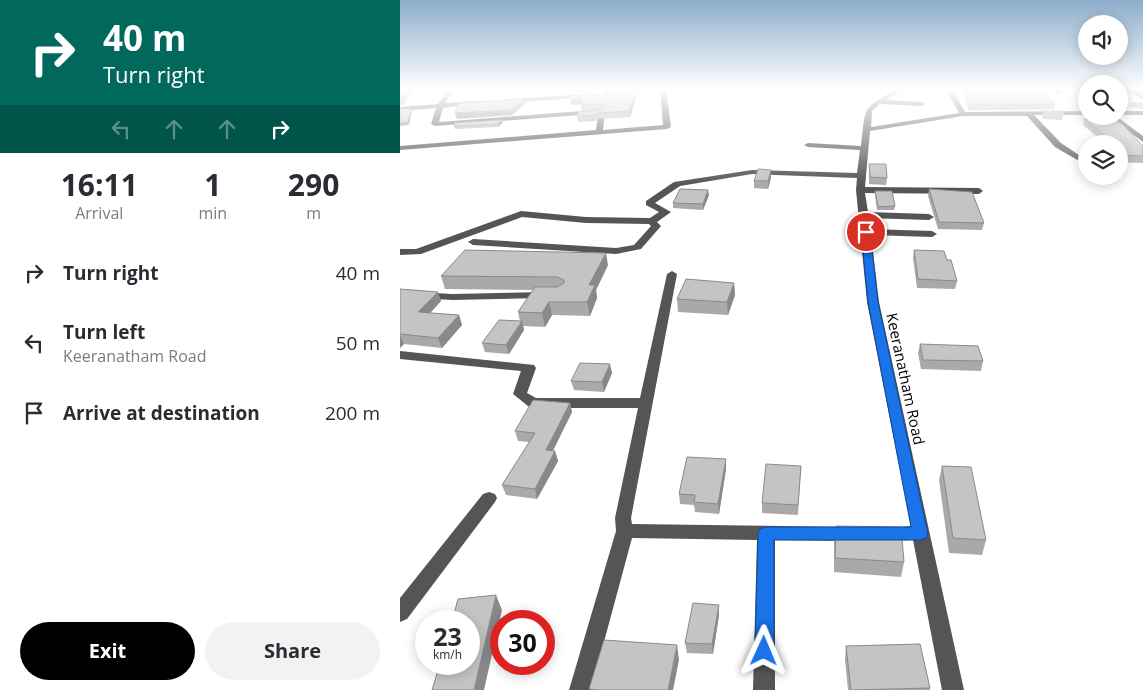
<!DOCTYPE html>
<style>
:root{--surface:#fff;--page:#f2f2f3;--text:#2b2b33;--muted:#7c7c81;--accent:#000}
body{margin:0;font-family:"Open Sans",sans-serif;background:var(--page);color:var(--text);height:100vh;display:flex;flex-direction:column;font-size:19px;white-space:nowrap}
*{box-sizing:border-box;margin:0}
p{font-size:16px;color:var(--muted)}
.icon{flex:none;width:28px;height:28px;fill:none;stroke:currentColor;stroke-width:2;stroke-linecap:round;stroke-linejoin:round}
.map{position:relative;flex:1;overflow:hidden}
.drawer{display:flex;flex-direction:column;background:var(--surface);width:400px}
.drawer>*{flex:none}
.top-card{background:#00695c;color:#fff;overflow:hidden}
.fabs{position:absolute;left:678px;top:15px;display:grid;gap:10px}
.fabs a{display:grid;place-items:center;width:50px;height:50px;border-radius:50%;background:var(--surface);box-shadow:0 2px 12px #0003;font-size:25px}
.speed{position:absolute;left:15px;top:610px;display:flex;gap:10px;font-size:25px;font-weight:700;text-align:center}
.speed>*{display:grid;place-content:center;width:65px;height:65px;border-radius:50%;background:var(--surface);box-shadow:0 2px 12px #0003;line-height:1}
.speed small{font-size:12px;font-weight:400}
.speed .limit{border:8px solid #d22;background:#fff;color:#111}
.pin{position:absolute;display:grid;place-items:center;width:42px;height:42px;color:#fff;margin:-21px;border:2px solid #fff;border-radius:50%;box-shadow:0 1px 5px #0007}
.me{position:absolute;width:55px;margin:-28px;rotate:1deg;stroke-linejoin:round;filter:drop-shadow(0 0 4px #0008)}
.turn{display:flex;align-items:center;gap:18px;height:105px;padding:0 20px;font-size:22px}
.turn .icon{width:65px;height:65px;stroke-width:2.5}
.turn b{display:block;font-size:35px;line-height:42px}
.lanes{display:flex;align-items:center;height:48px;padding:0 20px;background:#0003;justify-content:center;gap:25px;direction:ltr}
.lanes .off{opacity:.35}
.eta{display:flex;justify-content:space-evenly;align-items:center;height:85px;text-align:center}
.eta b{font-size:30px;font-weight:700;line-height:35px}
.action{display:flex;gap:10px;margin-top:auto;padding:10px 20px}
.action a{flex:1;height:58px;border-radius:30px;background:var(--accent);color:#fff;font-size:20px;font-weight:700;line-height:58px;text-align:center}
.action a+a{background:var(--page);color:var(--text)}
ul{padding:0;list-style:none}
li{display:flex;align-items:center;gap:15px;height:70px;padding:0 20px}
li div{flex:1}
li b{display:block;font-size:19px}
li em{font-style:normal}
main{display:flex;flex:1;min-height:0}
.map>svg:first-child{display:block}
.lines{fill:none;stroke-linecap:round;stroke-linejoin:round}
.minor{fill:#555;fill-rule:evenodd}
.wall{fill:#a9a9a9}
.shaded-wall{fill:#898989}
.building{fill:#c4c4c4;stroke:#898989}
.route{fill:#1a73e8;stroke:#114b97}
.labels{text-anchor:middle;stroke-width:4;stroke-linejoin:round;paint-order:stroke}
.street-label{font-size:15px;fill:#000;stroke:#fff}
</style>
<main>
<section class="drawer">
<div class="top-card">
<div class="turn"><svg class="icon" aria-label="right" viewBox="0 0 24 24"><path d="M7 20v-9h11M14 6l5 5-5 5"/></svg><div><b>40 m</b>Turn right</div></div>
<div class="lanes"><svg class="icon off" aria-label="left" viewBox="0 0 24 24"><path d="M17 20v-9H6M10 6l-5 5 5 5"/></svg><svg class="icon off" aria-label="ahead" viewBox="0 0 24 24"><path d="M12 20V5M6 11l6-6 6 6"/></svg><svg class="icon off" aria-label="ahead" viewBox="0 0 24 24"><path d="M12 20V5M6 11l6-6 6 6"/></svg><svg class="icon" aria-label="right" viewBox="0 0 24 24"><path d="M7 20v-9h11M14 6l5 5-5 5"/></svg></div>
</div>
<div class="eta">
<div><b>16:11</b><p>Arrival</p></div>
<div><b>1</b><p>min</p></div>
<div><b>290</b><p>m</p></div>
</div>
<ul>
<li><svg class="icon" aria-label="right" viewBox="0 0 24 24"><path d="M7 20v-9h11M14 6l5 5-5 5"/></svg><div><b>Turn right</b></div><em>40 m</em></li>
<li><svg class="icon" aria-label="left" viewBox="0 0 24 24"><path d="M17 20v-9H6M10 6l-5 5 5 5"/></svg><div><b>Turn left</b><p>Keeranatham Road</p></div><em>50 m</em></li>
<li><svg class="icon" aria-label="arrive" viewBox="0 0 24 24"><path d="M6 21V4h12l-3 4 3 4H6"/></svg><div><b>Arrive at destination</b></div><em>200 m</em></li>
</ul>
<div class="action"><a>Exit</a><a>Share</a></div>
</section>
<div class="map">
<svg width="743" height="690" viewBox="0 0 743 690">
<rect width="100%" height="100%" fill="#fff"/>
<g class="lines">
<!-- minor -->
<path class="minor" d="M50,89H68L52,93L45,103L75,101L78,103L43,108L39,122L194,110L197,112L194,114L35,126L31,124L36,108L0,111V107L38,104Z
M205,89H211L207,95L203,130L263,125L260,89H266L271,127L267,129L0,150V146L196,130L201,95Z
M497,89H505L486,100L522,102L525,104L522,106L480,104L472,111L471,127L559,113L546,89H552L565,112L686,111V115H634L661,143L682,157V161H679L655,147L627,116H563L470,131L465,187L579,188L583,191L579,194L465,193L468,212L529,214L534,217L529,220L468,218L470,229L532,231L537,234L532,237L471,235L479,302L564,690H542L513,540L485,541L479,539L476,534L479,529L511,526L467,302L456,190L457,178L352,174L280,186L255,203L271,212L257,222L261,226L241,249L216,254L73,245L68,242L73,239L216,248L234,245L251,226L249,224L186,223L122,217L21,254L0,255V249H16L121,211L186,217L250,218L259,212L246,205V201L274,182L352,170L457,173L460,150L408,147L404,145L408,143L461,146C466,106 461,109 497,89Z
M652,89H658L662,93L657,94Z
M727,89H734L743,95V100Z
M187,94L189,97L107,103L104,101L107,99Z
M719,111H743V115H719Z
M708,116H716L743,136V142Z
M272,271L277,274L231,518L232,524L450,527L456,529L459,534L456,539L450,541L375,540V690H353L357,540L232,538L191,690H169L216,531L215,518L238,408H133L128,406L113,394L121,371L0,359V351L134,365L136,368L127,393L136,398H240L267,274Z
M0,291L52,294L145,292L151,295L145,298L52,300L0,297Z
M89,492L95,494L97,498L95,502L7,619L0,622V598L83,494Z"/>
</g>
<!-- wall -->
<path class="wall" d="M0,89H13L3,105H0Z
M740,89H743V94L740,91Z
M565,92L655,104L654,109L597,110L596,109L595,110H569L564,97Z
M236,99L230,117L196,119V121L178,122L177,116L202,110L182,111L181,104L171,105Z
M730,103H743V109L729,107Z
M643,111L664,113L662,120L643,119L642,117Z
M684,119L743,146V163L719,162V144H704L701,140L683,125Z
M102,120L103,123L98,127L55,129L54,126Z
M469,164L487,178L486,185L469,184Z
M371,177L368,189L354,188V181Z
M529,189L584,223L582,230L538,229L528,196Z
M475,191L495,206L494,210H477L475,195Z
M309,195L303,210L273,208V203Z
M514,250L547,260L557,281L555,289L517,288L513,258Z
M208,265L196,290L197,298L190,316L152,315L145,327L123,326L124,330L109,354L85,352L82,343L120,321L118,312L133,290L45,289L41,276Z
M334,283L335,295L328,315L278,312L277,299Z
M0,289L41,301L30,313L59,315L62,325L42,348L4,344L0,348Z
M520,344L583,361L581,371L521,369L518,353Z
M212,373L204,392L174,390L171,381Z
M170,403L172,412L153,451H155L158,461L137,499L106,495L102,485L129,442L118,441L115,431Z
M401,466L398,515L362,513V503Z
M542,466L586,540L582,555L549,553L539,480Z
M326,469L319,514L295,512L294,505L280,504L279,494Z
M436,526L504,562L501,577L434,572V541Z
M319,615L313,654L287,653L285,643Z
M446,646L530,688V690H448L445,660Z"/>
<!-- shaded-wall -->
<path class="shaded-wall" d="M9,89H13L3,105L1,100Z
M174,89H191L190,92L175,93Z
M235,93L236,99L230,117L229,111Z
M183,98L184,104L171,105L170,99Z
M124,99L125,104L112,115L57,119L55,113Z
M11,109L12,112L9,125L0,126V123Z
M102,120L103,123L98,127L97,124Z
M371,170V177L368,189V181Z
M308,190L309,195L303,210V204Z
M206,253L208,265L196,290L197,298L190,316L187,302L189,285Z
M334,283L335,295L328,315L327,302Z
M38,292L41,301L22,322L18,312Z
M149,302L152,315L145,327L142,313Z
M59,315L62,325L42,348L38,338Z
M122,321L124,330L109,354L106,345Z
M0,335L4,344L0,348Z
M210,364L212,373L204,392L202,382Z
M170,403L172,412L148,460L146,450Z
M155,451L158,461L137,499L135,489Z
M326,459V469L319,514L318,504Z
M96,595L102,610L84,690H74Z
M319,605V615L313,654L312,644Z
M277,645L279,660L273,690H268Z"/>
<!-- building -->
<path class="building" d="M0,89H9L1,100H0Z
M565,92H644L655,104H598L594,100L596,104H570Z
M235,93L229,111L196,113L195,115L177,116L179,112L202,110L206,107L205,104L181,105L183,98L170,99L171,96Z
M124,99L111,110L55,113L59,103Z
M730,103H743V105Z
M0,109H11L8,122L0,123Z
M643,111H662L664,113H644Z
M684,119L715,120L722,124L743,146V156L721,155L719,153V144H711L703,134Z
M102,120L97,124L54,126L55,123Z
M469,164H486L487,178L470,177Z
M358,169L371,170L368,181H354Z
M280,189L308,190L303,204L273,203Z
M529,189L572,192L584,223L539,222Z
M475,191H492L495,206L478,207Z
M65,250L206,253L189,285H195L187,302H149L142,313L118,312L135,287H157L164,283V280L157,277L41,276Z
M514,250L544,251L547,260H551L557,281L518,279Z
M286,279L334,283L327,302L277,299Z
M0,289L38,292L18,312L59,315L38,338L0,334Z
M99,320L122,321L106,345L82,343Z
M520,344L578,346L583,361L523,360Z
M180,363L210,364L202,382L171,381Z
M133,400L170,403L146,450L155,451L135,489L102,485L135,433L115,431Z
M287,457L326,459L318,504L294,502L295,495L279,494Z
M366,464L401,466L398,505L362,503Z
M542,466L571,467L586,540L553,538Z
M436,526L501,527L504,562L435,558Z
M96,595L74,690H32L40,664H69V621H52L58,599Z
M293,603L319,605L312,644L285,643Z
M204,640L277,645L268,690H199L189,689Z
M520,644L530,688L451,690L446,646Z"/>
<!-- sky -->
<linearGradient id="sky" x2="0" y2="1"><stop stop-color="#8cadcc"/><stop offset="0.48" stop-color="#fff"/><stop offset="1" stop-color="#fff" stop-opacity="0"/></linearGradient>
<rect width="743" height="186" fill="url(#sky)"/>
<!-- route -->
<path class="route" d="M466,229L470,232L478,302L528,534L526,538L520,540H374V651L371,657L364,660L358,657L355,651L358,534L360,529L366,527H511L468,302L461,232Z"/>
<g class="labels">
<!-- street labels -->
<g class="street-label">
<text transform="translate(505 379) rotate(78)" y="5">Keeranatham Road</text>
</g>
</g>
</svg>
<div class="fabs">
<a><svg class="icon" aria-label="sound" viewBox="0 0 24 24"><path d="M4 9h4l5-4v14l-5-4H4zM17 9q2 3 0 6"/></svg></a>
<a><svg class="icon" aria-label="search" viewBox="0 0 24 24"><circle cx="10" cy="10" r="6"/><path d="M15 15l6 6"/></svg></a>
<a><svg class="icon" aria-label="layers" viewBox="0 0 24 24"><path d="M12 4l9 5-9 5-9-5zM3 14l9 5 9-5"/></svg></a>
</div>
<div class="speed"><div>23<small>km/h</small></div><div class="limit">30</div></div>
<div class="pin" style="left:466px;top:232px;background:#d93025"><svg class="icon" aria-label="arrive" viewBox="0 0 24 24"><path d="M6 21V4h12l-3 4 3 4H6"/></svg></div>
<svg class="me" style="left:364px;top:651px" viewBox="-20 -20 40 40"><path d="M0-17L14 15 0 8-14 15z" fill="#1a73e8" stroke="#fff" stroke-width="4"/></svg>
</div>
</main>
